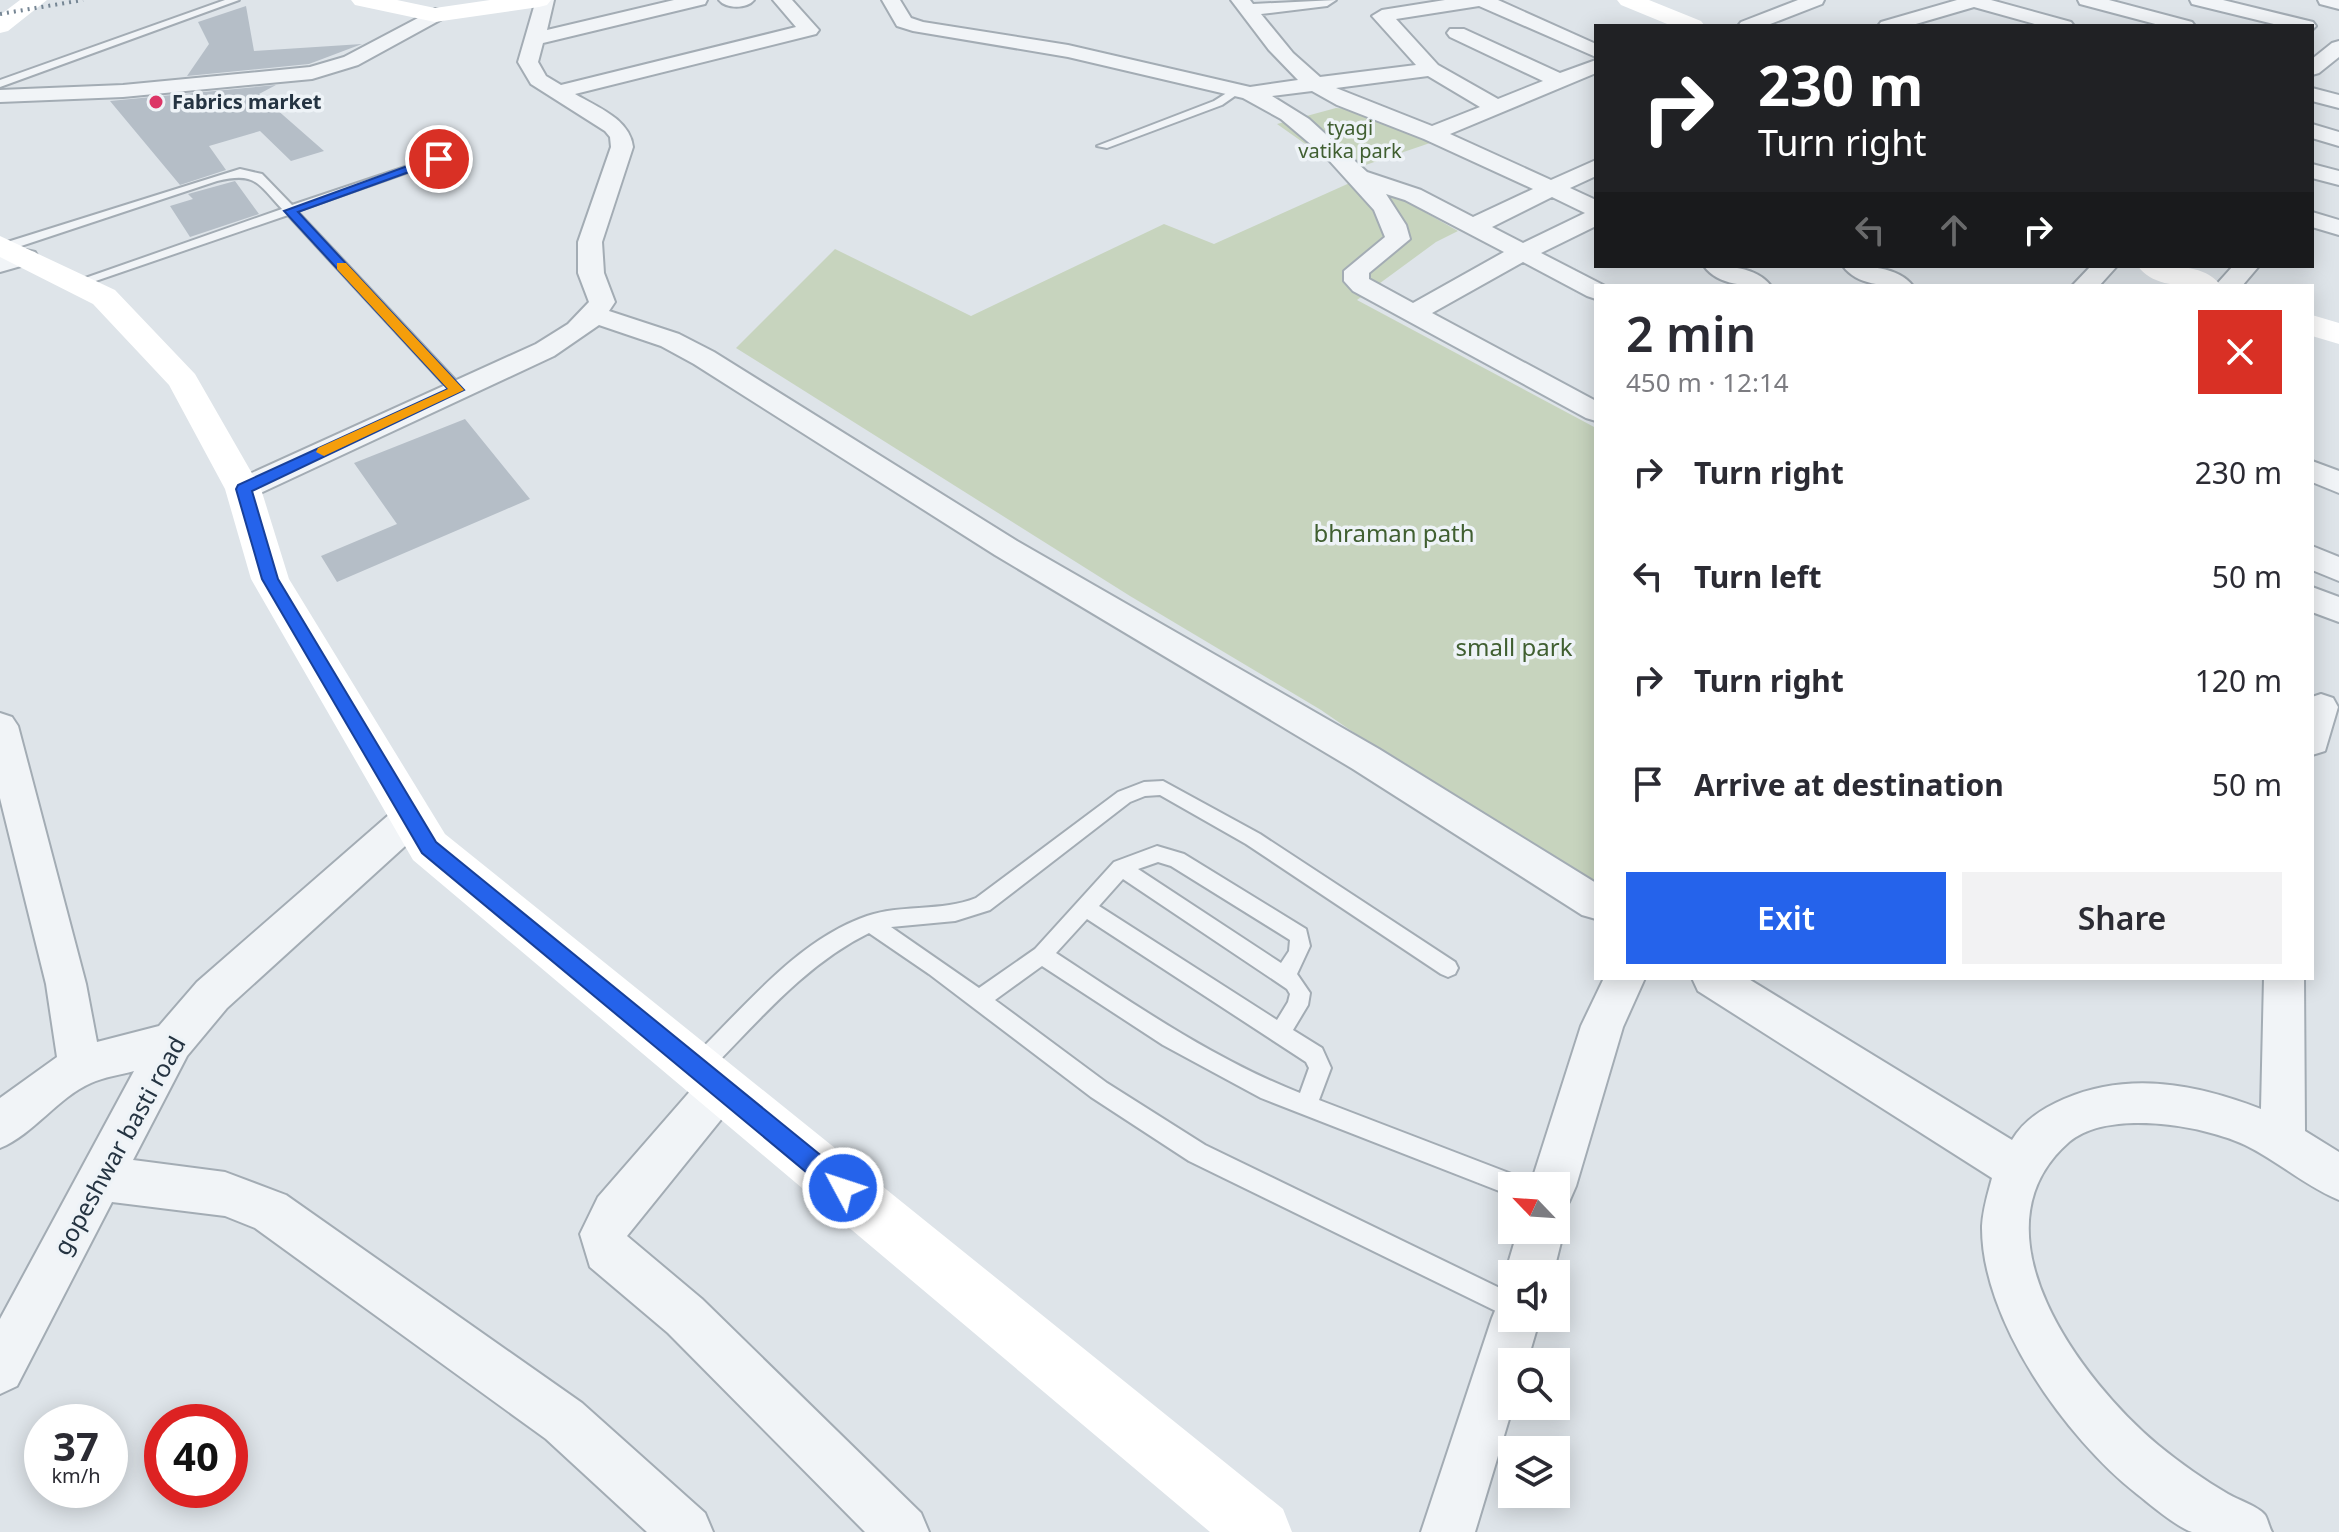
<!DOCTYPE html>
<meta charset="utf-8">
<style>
:root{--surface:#fff;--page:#f2f2f3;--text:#2b2b33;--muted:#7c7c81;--accent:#2563eb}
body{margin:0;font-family:"Noto Sans",sans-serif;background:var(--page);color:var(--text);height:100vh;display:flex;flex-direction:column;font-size:30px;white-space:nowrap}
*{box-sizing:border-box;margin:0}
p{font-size:26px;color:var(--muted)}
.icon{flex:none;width:44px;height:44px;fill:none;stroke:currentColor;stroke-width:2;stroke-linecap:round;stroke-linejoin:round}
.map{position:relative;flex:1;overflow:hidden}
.details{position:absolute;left:1594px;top:284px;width:720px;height:696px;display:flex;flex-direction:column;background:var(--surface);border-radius:0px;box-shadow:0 4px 20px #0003}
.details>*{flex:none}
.top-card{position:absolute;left:1594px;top:24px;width:720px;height:244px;border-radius:0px;box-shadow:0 4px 20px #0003;background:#202124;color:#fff;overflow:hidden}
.needle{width:52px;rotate:295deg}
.controls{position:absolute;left:1498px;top:1172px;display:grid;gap:16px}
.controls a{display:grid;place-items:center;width:72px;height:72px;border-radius:0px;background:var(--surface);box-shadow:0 4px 20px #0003;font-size:40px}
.speed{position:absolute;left:24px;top:1404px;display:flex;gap:16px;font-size:40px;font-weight:700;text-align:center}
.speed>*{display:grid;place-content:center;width:104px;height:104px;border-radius:50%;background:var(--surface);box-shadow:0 4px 20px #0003;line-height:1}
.speed small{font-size:20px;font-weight:400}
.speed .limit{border:12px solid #d22;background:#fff;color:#111}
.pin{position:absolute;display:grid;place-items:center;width:68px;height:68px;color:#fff;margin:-34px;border:4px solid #fff;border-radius:50%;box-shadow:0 2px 8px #0007}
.me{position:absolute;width:88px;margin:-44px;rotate:310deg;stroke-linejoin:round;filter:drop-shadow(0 0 6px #0008)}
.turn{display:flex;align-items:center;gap:28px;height:168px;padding:0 32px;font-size:36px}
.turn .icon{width:104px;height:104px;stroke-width:2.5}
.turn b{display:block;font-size:56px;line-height:68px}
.lanes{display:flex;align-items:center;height:76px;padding:0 32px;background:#0003;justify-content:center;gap:40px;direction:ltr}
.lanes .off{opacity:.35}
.round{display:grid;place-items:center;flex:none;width:84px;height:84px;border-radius:0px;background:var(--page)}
.headline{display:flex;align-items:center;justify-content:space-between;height:136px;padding:0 32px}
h1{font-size:48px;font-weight:600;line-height:60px}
.button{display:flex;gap:16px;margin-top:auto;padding:16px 32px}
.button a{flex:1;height:92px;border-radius:0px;background:var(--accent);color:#fff;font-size:32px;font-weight:600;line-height:92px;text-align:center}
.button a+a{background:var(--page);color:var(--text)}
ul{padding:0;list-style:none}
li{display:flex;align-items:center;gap:24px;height:104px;padding:0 32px}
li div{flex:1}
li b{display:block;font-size:30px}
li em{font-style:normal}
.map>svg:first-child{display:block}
.green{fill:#c7d4be}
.building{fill:#b5bec7}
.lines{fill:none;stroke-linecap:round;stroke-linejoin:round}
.lane-casing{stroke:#a3acb4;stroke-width:4}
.street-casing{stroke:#a3acb4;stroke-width:4}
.lane{fill:#f1f4f7;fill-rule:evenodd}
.street{fill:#f1f4f7;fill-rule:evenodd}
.secondary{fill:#fff;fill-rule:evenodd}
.rail{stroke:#768694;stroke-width:4;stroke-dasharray:2 5;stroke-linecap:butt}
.route{fill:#2563eb;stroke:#184099;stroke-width:2}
.slow{fill:#f59e0b}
.poi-dot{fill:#dc3566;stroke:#eef3f7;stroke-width:3}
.labels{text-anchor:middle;stroke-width:7;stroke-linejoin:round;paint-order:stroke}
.far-poi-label{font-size:20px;font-weight:bold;fill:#253442;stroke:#eef3f7;text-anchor:start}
.far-park-label{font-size:20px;fill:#405f31;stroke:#eef3f7}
.park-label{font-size:24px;fill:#405f31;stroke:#eef3f7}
.street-label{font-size:24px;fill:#253442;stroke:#eef3f7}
</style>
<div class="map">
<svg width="2339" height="1532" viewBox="0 0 2339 1532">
<rect width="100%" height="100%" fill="#dee4e9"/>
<!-- green -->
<path class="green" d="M1336,108L1362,110L1430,143L1345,172L1277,124Z
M1363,177L1458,231L1436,242L1357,300L1596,428V899L1321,710L1130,596L736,348L835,249L971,316L1164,224L1214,244Z"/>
<!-- building -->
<path class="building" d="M246,6L254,51L362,44L309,64L187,76L209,44L198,22Z
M276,85L259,94L324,151L291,161L260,131L209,146L226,170L180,185L110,101Z
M235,181L259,214L190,237L170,206L193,199L188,194Z
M465,419L530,499L337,582L321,556L397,524L354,463Z"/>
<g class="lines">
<!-- lane casing -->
<g class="lane-casing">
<path id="lane" d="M225,0H239L0,87V80Z
M1233,89L1242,91L1222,105L1107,148L1097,146L1214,101Z
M435,157L445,159L297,211L462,387L464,390L457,394L452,393L288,215L81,286L71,283L282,209C257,182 255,172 217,181L9,250L0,249L1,244L240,169L262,174L292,205Z
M1163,781L1260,834L1455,962L1458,968L1455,974L1448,977L1441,974L1246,844L1160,795L1145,796L1130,802L990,910L955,921L891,927L979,988L1035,949L1114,862L1157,846L1184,854L1306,929L1310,946L1297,974L1310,993L1308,1005L1293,1030L1322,1048L1331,1068L1319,1100L1522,1178L1525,1186H1512V1196L1261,1098L1163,1045L1042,966L995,1000L1107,1083L1205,1145L1512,1294V1318H1514L1512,1319L1504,1315L1189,1161L1091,1097L929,974L869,933C804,965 757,1023 707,1073L699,1076L691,1073L688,1066L691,1059C743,1009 797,940 867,916C903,904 941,912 976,898L1118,792L1144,782ZM1158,862L1171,866L1290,940L1289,951L1281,963L1138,869ZM1123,879L1287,989L1290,994L1288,1002L1277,1020L1099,906ZM1087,919L1306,1062L1309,1068L1300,1093C1213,1059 1134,1004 1056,953Z"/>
</g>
<!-- street casing -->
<g class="street-casing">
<path id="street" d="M536,0H554L547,30L674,0H707L705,4L543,43L538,62L546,76L561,85L796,27L773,0H792L819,30L816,34L575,94C597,107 630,119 633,147L602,242L604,273L615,302L609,311L679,334L714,352L1017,541L1379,749L1596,883V919L1582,915L1353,769L995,555L694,364L661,346L599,325L554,356L254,496L243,499L232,496L228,489L232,482L536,344L568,324L589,302L578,273V242L611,147L610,137L605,131L531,84L518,62Z
M719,0H754C747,9 726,9 719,0Z
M882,0H900L911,18L923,22L1068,45L1250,87L1298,80L1269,50L1231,0H1250L1253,4L1336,0L1327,6L1261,14L1293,53L1320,77L1416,65L1372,16L1382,10L1445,0H1498L1596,44V57L1479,6L1396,19L1438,65L1498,99L1543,81L1450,37L1447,33L1450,29H1464L1560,73L1596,60V73L1450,134L1551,180L1596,160V176L1570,188L1596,200V226L1541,253L1605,286H1596V299L1587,296L1523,262L1432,313L1596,401V421L1586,418L1353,291L1344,281V271L1385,237L1374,210L1327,158L1281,119L1243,98L1068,57L913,31L897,26ZM1428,76L1480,107L1432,126L1336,88ZM1312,91L1337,105L1424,139L1533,189L1473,217L1421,190L1367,172L1309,119L1272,96ZM1386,194L1405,200L1504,252L1413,303L1369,279V273L1410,239L1406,225ZM1552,197L1585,213L1523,243L1492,227Z
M1798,0H1824L1822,4L1765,26H1738L1741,22Z
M1957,0H1991L2071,22L2074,26H2042L1974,7L1909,26H1878L1881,22Z
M2078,0H2109L2192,22L2195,26H2163L2080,4Z
M2190,0H2223L2313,22L2316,26L2312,30V26H2282L2192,4Z
M2318,0H2339V9L2320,4Z
M435,9L442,11L445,15L442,19L358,65L312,79L123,97L0,102V90L123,85L310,67L344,57Z
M2339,41V57L2319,73L2312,75V59L2332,43Z
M2312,88L2339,95V108L2312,101Z
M2312,124L2339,132V146L2312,138Z
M2312,164L2339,171V185L2312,178Z
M2312,212L2339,220V235L2312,227Z
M26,250L35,252L38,257L35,262L0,272V257Z
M1704,266C1726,266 1756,266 1771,286C1748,286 1718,286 1704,266Z
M1843,266C1865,266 1898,266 1913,286C1890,286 1858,287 1843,266Z
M2091,266H2117L2099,286H2072Z
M2233,266H2259L2242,286H2215Z
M2312,461L2339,471V493L2312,482Z
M2312,546L2339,557V581L2312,570Z
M2312,587L2339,597V622L2312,612Z
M2321,694L2333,698L2338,707L2325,751L2312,755V697Z
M0,713L12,717L18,726L86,984L97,1042L159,1026L197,982L399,806L412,802L425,806L431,817L425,828L227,1008L187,1056L133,1160L225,1172L286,1195L582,1403L705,1513L713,1532H647L546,1439L255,1228L225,1216L112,1202L17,1386L0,1394V1319L134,1071C120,1075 104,1077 91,1083C57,1098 34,1134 0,1148V1098L57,1057L46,984L0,798Z
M1604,978H1645L1623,1027L1576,1186L1569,1202L1556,1207V1186H1530L1581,1026Z
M1692,978H1747L2012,1140C2024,1120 2043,1108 2064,1099C2129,1071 2197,1084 2261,1109L2264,978H2304L2305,1131L2339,1152V1200C2305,1186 2278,1161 2245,1145C2203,1125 2108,1109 2069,1142C1967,1231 2082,1381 2158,1445C2180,1463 2204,1480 2228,1494C2238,1500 2258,1506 2265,1515C2268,1520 2269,1527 2272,1532C2253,1532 2208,1532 2192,1532C2176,1527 2150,1504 2137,1494C2066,1438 1981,1320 1982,1226C1983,1209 1988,1193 1992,1178L1698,991Z
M721,1067L736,1073L743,1087L736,1101L627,1236L702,1299L921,1513L929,1532H865L668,1333L590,1267L580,1234L598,1197L706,1073Z
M1556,1213L1564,1230L1553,1274H1512V1290L1505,1274L1518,1230H1556Z
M1512,1296V1318H1540L1527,1362H1512L1513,1406L1475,1532H1421L1492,1318L1499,1301Z"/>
</g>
<!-- lane -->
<use href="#lane" class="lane"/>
<!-- street -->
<use href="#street" class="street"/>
<!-- secondary -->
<path class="secondary" d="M20,0H47L8,31L0,33V15Z
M351,0H397L435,8L490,0H551L547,5L539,7L435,22L355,5Z
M1617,0H1649L1701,21L1705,26H1672L1621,5Z
M0,236L115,290L195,374L261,489L289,579L445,834L1283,1509L1292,1532H1210L413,860L251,579L225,489L169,385L93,304L0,257Z
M2138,266C2163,266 2205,262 2221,286C2196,286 2154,290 2138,266Z
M2312,315L2339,323V344L2312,336Z"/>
<!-- rail -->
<path class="rail" d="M0,14L83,0"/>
</g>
<!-- route -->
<path class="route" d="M435,156L445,159L298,212L464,390L252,491L278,579L436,842L851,1180L855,1188L851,1196L843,1199L835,1196L422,853L262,579L236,489L238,485L448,389L284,211Z"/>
<!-- slow -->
<path class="slow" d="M337,263H346L464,390L324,456L316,452L318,448L448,389L337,269Z"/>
<!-- markers -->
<circle class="poi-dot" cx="156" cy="102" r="8"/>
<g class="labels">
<!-- far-poi labels -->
<g class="far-poi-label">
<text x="172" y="109">Fabrics market</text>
</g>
<!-- far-park labels -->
<g class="far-park-label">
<text x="1350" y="135">tyagi<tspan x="1350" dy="23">vatika park</tspan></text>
</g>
<!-- park labels -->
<g class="park-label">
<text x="1394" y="542">bhraman path</text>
<text x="1514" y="656">small park</text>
</g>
<!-- street labels -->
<g class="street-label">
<text transform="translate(120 1146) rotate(-61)" y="8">gopeshwar basti road</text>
</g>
</g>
</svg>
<div class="controls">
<a><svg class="needle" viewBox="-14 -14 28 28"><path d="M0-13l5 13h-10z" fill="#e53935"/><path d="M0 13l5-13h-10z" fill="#7c7c81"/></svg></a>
<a><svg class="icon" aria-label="sound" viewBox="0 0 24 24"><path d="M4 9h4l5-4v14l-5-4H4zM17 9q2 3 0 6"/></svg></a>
<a><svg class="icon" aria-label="search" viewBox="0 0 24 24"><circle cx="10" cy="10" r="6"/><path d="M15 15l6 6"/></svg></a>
<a><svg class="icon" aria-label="layers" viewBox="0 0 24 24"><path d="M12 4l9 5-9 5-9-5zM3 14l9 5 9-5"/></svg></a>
</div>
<div class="speed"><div>37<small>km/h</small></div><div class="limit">40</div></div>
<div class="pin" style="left:439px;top:159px;background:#d93025"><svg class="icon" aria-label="arrive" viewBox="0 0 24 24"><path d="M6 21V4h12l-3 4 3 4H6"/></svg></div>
<svg class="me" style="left:843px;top:1188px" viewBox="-20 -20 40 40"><circle r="17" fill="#2563eb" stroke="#fff" stroke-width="3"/><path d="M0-11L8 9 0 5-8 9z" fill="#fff"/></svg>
<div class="top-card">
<div class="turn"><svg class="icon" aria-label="right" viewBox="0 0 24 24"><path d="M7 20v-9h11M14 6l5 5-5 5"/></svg><div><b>230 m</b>Turn right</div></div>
<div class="lanes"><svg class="icon off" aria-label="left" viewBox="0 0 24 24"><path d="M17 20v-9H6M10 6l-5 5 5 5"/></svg><svg class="icon off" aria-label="ahead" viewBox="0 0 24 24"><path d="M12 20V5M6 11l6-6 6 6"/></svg><svg class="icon" aria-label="right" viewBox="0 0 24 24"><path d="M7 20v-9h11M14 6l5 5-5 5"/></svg></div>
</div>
<section class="details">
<div class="headline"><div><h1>2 min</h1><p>450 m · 12:14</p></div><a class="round" style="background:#d93025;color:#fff"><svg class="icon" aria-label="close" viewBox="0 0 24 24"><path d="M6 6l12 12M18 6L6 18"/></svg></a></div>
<ul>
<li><svg class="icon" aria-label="right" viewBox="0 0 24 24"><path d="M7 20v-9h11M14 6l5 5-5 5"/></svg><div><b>Turn right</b></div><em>230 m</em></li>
<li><svg class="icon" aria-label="left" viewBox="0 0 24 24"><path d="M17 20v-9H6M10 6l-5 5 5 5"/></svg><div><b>Turn left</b></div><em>50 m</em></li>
<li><svg class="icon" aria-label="right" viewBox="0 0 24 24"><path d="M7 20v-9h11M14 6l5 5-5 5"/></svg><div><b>Turn right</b></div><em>120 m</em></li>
<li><svg class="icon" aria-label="arrive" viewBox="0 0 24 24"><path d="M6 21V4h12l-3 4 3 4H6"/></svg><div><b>Arrive at destination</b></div><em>50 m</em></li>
</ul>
<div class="button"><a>Exit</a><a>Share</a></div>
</section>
</div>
